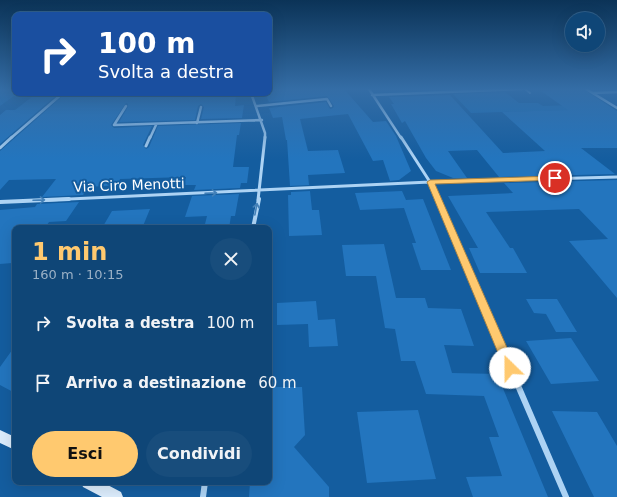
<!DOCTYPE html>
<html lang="it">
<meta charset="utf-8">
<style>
:root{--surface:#0f4677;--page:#184d7c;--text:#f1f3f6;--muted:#9bb1c6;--line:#2f5e89;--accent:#ffc96f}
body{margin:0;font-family:"DejaVu Sans",sans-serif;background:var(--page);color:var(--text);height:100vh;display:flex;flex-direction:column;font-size:15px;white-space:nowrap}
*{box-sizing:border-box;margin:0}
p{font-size:13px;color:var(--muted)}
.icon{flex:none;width:22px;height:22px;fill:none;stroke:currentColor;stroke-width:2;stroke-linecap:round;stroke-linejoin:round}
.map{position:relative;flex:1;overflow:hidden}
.panel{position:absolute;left:12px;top:225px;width:260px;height:260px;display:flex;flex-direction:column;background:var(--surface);border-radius:8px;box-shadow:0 4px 16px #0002,0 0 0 1px var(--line)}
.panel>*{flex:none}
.guide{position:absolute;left:12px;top:12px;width:260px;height:84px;border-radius:8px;box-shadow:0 4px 16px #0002,0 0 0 1px var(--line);background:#1a4fa0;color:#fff;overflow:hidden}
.controls{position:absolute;left:565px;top:12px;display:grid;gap:8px}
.controls a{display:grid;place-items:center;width:40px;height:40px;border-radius:50%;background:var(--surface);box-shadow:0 4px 16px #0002,0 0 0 1px var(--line);font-size:20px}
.pin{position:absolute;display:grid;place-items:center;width:34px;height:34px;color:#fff;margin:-17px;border:2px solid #fff;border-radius:50%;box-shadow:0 1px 4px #0007}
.me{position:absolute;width:44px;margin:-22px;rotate:337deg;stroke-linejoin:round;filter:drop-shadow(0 0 3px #0008)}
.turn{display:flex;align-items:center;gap:14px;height:84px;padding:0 20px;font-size:18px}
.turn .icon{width:52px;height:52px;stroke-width:2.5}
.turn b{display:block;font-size:28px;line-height:34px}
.round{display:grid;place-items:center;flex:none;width:42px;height:42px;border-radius:21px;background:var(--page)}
.summary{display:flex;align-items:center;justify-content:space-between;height:68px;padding:0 20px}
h1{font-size:24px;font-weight:700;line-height:30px;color:var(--accent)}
.action{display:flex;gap:8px;margin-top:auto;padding:8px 20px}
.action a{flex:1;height:46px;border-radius:24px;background:var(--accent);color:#111;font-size:16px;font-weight:700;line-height:46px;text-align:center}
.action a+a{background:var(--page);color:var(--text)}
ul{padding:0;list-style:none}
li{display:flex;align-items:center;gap:12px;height:60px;padding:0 20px}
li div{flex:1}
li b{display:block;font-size:15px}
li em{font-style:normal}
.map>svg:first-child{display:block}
.green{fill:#1c71b9}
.building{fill:#2375be}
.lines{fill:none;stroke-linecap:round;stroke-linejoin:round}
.service{stroke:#add3f4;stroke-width:2}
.minor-far4{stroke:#add3f4;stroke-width:2.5}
.minor-far3{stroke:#add3f4;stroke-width:3}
.minor-far2{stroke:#add3f4;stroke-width:4}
.minor-far1{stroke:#add3f4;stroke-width:5}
.minor{stroke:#add3f4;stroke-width:6}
.secondary{fill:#dcedfd;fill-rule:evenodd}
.oneway{stroke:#4280b8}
.route{fill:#ffc96f;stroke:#a68348}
.labels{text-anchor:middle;stroke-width:4;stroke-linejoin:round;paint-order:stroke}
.street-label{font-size:14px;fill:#fff;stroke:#145d9f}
</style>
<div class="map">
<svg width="617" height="497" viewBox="0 0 617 497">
<rect width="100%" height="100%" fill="#145d9f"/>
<!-- green -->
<path class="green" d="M0,89H15V93H18L0,106Z
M505,92L519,103H538L543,106L601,104L609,109L471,113L453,94Z"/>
<!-- building -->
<path class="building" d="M269,89H344L373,122L386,121L396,136L411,171L399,180L390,181L383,160L373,161L348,114L300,119L308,151L338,150L345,173L308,175L309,185L290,186L287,140H286L282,117L273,118L269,108L326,102L330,109L333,108L334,106L327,96L269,102L265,93H269Z
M583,89L617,111V148H581L615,174L499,177L477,150L448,151L467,178H453L436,171L426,158L405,121L402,123L391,104H394L389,97L450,95L503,153L545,151L502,112L568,110L541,91Z
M37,93H59L0,144V115L6,110H15Z
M66,93H127L124,96L187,93H205L204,95L236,94L235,106L244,105L242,118L201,119L204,107L201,104L198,106L195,120L119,122L128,107V104L126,103L111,125L114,128L152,126L143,145L146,149L149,147L158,126L241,123L239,135H237L233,167H249L247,183H241L240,188L194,190L196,185H184L186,177L120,179L118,185L89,187L83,195L42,197L56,179L9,180L0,190V151Z
M617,180V298L569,241L608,239L579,209L486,212L510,248H513L527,273H480L469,248H478L448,196L513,193L504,183Z
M310,191L312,210H319L322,235L289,236L288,195H291V192Z
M402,191L406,200L423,199L451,270H421L412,243H416L404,208L360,210L355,193Z
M239,194L235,216H231L229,228H204L207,216L185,217L192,196Z
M79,202L66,221L49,222L45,228H15V259L12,263L0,264V210L35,207L37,204Z
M150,209L143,226L136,227V228H102L112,211Z
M384,244L396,298H425L428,308L461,309L474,346L444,345L452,373L497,374L548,497H473L466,477L502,476L489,437H499L484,396L426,394L415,361H401L395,329L385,328L376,276H346L342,245Z
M526,299H557L577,332H556L546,314L534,313Z
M316,301L318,320L335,319L338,346L309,347L308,324L277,325V303Z
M571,338L599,381L551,384L526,341Z
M15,346V393L0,385V367Z
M269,387H302L305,435L294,447L329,487V497H249L250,482H269Z
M418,410L436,479L367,483L357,412Z
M552,411L597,412L617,446V497H594Z"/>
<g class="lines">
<!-- service -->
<path class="service" d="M525,89L530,93"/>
<!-- minor-far4 -->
<path class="minor-far4" d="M369,89L401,138
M586,89L617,108
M251,93L265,133V138
M593,93L617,92
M372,95L522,89
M126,106L114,125L262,120
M257,106L327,99L331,106
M197,123L201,107
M11,138L63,93
M150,138L156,125"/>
<!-- minor-far3 -->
<path class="minor-far3" d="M401,137L430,182L438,200
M146,146L150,137
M0,148L12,137
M48,200L430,182L617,177
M258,200L265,137"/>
<!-- minor-far2 -->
<path class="minor-far2" d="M437,199L471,277
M0,202L69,199
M253,228L259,199"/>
<!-- minor-far1 -->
<path class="minor-far1" d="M471,276L513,375"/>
<!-- minor -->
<path class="minor" d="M513,374L566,497
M203,497L205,482"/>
<!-- secondary -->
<path class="secondary" d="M0,430L15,437V450L0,443Z
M81,482H102L121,492L123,497H102L83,487Z"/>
</g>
<!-- one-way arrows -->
<defs><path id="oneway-shaft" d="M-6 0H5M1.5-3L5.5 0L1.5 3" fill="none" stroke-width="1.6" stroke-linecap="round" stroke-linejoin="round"/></defs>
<g class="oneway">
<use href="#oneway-shaft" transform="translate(211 193) rotate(-2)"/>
<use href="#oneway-shaft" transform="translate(39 200) rotate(-2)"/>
<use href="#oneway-shaft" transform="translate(256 209) rotate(-79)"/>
</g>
<!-- sky -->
<linearGradient id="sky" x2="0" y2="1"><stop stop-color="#0b3357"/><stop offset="0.56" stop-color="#346da6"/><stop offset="1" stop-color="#346da6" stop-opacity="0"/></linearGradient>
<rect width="617" height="159" fill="url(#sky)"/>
<!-- route -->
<path class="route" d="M555,176L558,178L557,180L435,184L516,368L515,372L510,374L506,372L427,182L430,180Z"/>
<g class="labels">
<!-- street labels -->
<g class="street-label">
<text transform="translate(129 185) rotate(-2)" y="5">Via Ciro Menotti</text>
</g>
</g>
</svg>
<div class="controls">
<a><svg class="icon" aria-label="sound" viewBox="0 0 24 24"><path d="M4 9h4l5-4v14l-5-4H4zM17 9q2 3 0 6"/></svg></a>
</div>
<div class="pin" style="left:555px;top:178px;background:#d93025"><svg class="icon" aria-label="arrive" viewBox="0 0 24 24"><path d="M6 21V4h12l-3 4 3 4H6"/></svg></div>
<svg class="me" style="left:510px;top:368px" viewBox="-20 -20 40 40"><circle r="19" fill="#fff"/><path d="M0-13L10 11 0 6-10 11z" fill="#ffc96f"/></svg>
<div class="guide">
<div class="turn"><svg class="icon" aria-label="right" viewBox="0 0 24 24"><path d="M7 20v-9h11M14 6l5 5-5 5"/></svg><div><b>100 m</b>Svolta a destra</div></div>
</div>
<section class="panel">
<div class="summary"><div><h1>1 min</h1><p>160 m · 10:15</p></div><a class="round"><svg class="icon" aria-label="close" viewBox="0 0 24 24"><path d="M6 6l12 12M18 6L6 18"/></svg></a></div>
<ul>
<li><svg class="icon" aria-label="right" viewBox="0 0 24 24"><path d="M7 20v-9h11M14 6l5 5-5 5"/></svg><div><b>Svolta a destra</b></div><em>100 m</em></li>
<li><svg class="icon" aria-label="arrive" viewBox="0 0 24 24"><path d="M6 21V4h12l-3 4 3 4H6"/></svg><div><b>Arrivo a destinazione</b></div><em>60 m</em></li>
</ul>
<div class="action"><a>Esci</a><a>Condividi</a></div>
</section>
</div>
